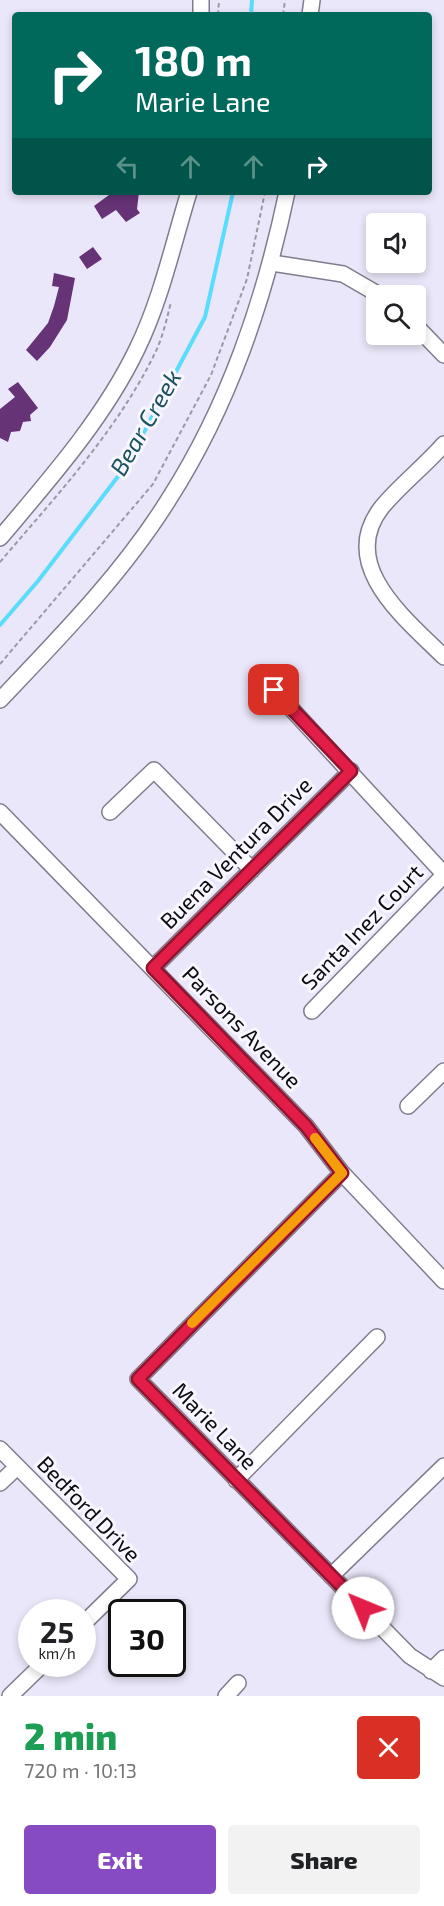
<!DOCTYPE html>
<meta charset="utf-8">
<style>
:root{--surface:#fff;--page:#f2f2f2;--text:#202124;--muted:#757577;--accent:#864bc2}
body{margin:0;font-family:"Exo 2",sans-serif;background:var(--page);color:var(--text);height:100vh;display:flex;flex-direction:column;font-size:22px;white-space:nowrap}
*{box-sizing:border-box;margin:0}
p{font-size:20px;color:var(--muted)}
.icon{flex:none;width:33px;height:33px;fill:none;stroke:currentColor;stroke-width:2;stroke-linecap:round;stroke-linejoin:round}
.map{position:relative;height:1696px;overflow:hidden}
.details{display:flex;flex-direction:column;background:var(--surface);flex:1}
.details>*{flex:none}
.guide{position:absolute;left:12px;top:12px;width:420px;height:183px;border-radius:6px;box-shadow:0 3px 9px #0003;background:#00695c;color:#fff;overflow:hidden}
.buttons{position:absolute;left:366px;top:213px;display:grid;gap:12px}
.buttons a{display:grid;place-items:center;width:60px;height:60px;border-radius:6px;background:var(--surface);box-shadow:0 3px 9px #0003;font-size:30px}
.speed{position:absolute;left:18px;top:1599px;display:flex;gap:12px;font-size:30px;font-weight:700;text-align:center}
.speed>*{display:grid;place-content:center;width:78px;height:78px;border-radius:50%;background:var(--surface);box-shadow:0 3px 9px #0003;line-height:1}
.speed small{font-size:15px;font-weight:400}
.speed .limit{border:3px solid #111;border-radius:9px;background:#fff;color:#111}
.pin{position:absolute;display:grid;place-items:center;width:51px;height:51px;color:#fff;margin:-26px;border-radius:12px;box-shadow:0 3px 9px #0006}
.me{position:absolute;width:66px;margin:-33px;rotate:315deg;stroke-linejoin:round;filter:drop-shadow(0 0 4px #0008)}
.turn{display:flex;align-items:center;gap:21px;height:126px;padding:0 24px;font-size:27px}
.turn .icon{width:78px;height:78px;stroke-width:2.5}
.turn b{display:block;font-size:42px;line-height:51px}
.lanes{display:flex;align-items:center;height:57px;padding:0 24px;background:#0003;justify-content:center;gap:30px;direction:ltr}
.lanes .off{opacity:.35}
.round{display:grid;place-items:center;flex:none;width:63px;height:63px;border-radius:6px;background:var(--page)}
.summary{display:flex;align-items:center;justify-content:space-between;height:102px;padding:0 24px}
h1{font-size:36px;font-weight:800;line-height:45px;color:#1e9e55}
.cta{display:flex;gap:12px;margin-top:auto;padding:12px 24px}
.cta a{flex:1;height:69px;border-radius:6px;background:var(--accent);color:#fff;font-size:24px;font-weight:800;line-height:69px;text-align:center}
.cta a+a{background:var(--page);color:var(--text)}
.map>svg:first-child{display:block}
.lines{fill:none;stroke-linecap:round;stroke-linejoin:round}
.stream{stroke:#5adcfd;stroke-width:4}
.building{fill:#637}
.minor-casing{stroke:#807c8d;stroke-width:18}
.path{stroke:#9b98a6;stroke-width:2;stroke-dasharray:4.5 3;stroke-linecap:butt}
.minor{stroke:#fff;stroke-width:15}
.route-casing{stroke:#92132f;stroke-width:15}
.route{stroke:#e11d48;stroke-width:10}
.slow{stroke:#f59e0b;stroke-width:10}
.labels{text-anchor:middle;stroke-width:6;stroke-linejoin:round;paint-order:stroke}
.street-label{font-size:22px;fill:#0d0b11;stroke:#f8f6fe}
.water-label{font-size:24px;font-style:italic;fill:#1a515f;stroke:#f8f6fe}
</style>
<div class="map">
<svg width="444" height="1696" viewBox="0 0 444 1696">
<rect width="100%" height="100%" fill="#ebe7fa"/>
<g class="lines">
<!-- stream -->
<path class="stream" d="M251,15L252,0
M0,625L38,581L126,466L205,317L233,192"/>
</g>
<!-- building -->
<path class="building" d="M113,192H139L137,209L140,213L126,222L116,210L102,219L94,206Z
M93,247L102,259L87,269L79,257Z
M54,273L75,278L67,320L50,347L37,361L26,350L48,323L54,306L59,287L52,286Z
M18,382L38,408L30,415L31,421L23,422L20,431L11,432L8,442L0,438V409L15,397L8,389Z"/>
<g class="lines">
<!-- minor casing -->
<g class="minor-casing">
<path id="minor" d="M201,15V0
M310,15L312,0
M272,263L343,274L381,296
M416,326L444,355
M444,444C425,466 401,484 382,507C336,565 407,620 444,657
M0,538C49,480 104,418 137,349C161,300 173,244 189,192
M274,690L444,874
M0,700C60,637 123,573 169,499C229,405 264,301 287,192
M0,812L306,1126L342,1173L444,1281
M110,812L154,770L252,870
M153,968L351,771
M312,1011L444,875
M408,1106L444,1071
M342,1173L138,1379L410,1656L444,1678
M0,1449L129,1579L82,1625
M236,1480L377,1337
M0,1483L17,1467
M331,1576L444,1466
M431,1671L444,1658
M10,1696L43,1664
M226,1696L238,1683"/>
</g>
<!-- path -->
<path class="path" d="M218,15L219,0
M283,15L285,0
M0,562C56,496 118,430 156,351C163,336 167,318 171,302
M0,664L153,484L211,375L247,279L265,192"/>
<!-- minor -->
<use href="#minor" class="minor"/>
</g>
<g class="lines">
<!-- route casing -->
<g class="route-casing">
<path id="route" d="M274,690L351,771L153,968L306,1126L342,1173L138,1379L363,1608"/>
</g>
<!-- route -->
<use href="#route" class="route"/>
<!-- slow -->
<path class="slow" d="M192,1323L342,1173L315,1138"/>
</g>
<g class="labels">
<!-- street labels -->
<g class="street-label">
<text transform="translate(236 853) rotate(-45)" y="8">Buena Ventura Drive</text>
<text transform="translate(362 927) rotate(-46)" y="8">Santa Inez Court</text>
<text transform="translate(242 1027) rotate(46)" y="8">Parsons Avenue</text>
<text transform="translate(215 1426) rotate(46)" y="8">Marie Lane</text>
<text transform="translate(89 1509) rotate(46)" y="8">Bedford Drive</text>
</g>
<!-- water labels -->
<g class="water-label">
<text transform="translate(146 423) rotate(-60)" y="8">Bear Creek</text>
</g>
</g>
</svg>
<div class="buttons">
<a><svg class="icon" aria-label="sound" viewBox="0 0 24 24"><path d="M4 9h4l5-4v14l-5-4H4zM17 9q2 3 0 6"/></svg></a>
<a><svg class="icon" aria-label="search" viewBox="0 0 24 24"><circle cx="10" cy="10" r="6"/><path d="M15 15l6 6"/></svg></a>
</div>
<div class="speed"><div>25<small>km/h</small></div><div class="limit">30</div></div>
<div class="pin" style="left:274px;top:690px;background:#d93025"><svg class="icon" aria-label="arrive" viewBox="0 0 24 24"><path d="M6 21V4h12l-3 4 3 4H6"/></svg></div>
<svg class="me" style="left:363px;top:1608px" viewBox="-20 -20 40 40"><circle r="19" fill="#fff"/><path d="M0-13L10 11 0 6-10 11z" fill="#e11d48"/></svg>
<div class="guide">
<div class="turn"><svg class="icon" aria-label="right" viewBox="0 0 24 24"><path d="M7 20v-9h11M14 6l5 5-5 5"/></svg><div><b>180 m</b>Marie Lane</div></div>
<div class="lanes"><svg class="icon off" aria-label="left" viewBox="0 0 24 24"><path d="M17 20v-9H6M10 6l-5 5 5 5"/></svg><svg class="icon off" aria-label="ahead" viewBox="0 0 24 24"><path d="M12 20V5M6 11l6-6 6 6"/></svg><svg class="icon off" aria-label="ahead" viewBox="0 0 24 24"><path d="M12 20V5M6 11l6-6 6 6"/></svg><svg class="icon" aria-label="right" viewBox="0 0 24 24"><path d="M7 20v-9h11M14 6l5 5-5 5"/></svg></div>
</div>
</div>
<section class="details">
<div class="summary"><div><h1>2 min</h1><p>720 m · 10:13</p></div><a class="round" style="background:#d93025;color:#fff"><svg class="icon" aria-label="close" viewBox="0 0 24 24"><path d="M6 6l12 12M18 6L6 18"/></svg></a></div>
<div class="cta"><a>Exit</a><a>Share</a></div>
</section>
